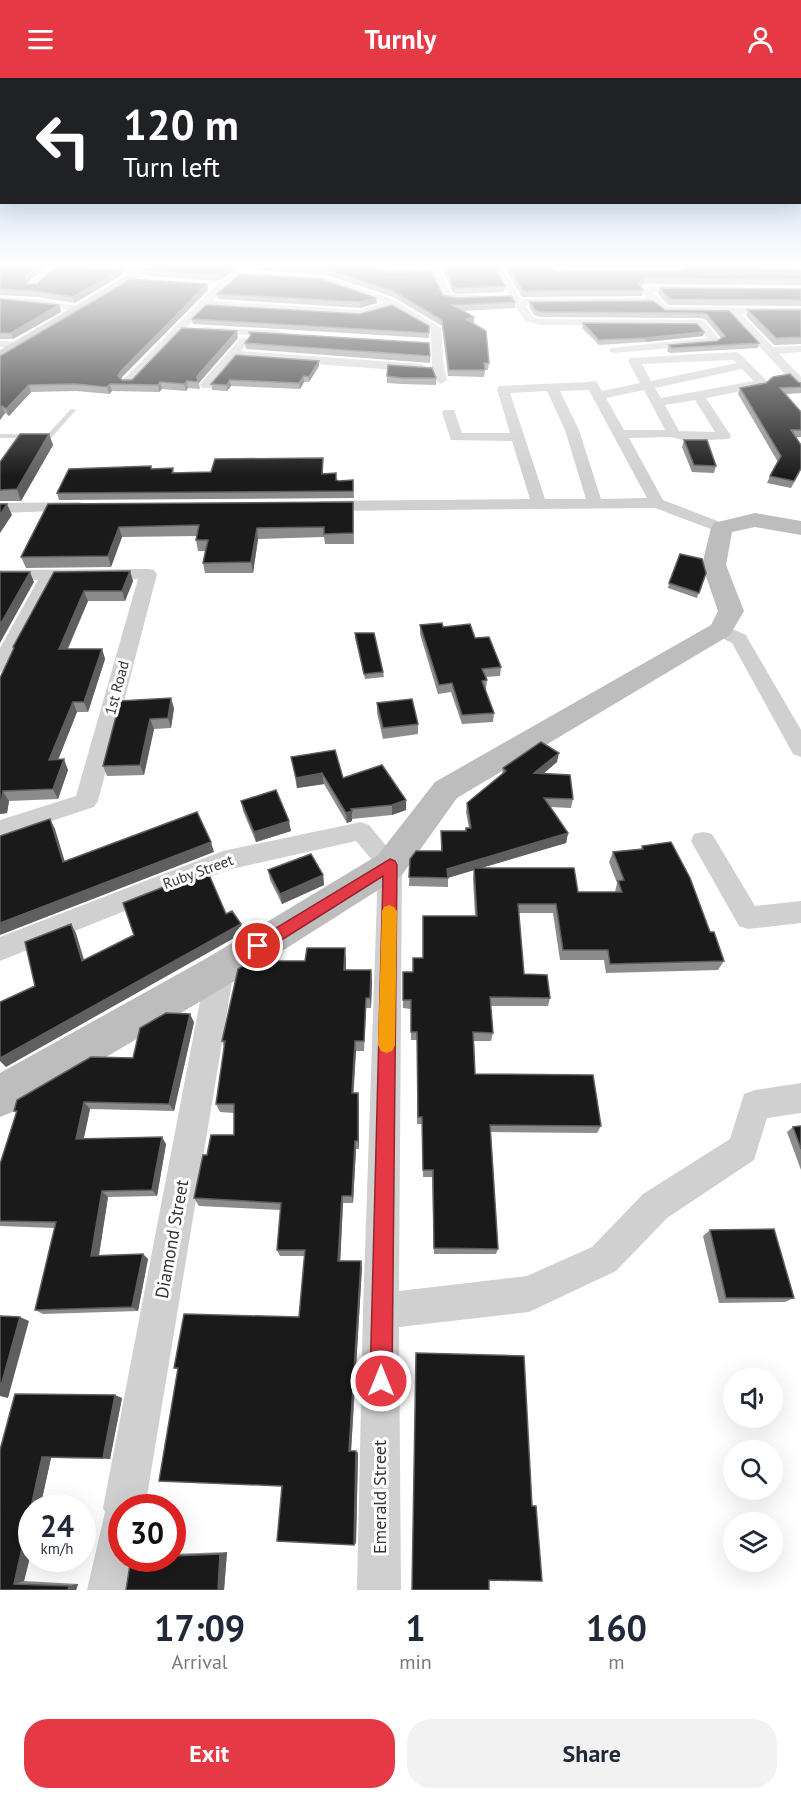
<!DOCTYPE html>
<style>
:root{--surface:#fff;--page:#f2f2f3;--text:#1f2937;--muted:#747a83;--accent:#e63946}
body{margin:0;font-family:"PT Sans",sans-serif;background:var(--page);color:var(--text);height:100vh;display:flex;flex-direction:column;font-size:22px;white-space:nowrap}
*{box-sizing:border-box;margin:0}
p{font-size:20px;color:var(--muted)}
.icon{flex:none;width:33px;height:33px;fill:none;stroke:currentColor;stroke-width:2;stroke-linecap:round;stroke-linejoin:round}
.map{position:relative;height:1512px;overflow:hidden}
.panel{display:flex;flex-direction:column;background:var(--surface);flex:1}
.panel>*{flex:none}
.hud{position:absolute;left:0px;top:0px;width:801px;height:126px;box-shadow:0 6px 24px #0002;background:#202124;color:#fff;overflow:hidden}
.fabs{position:absolute;left:723px;top:1290px;display:grid;gap:12px}
.fabs a{display:grid;place-items:center;width:60px;height:60px;border-radius:50%;background:var(--surface);box-shadow:0 6px 24px #0002;font-size:30px}
.speed{position:absolute;left:18px;top:1416px;display:flex;gap:12px;font-size:30px;font-weight:700;text-align:center}
.speed>*{display:grid;place-content:center;width:78px;height:78px;border-radius:50%;background:var(--surface);box-shadow:0 6px 24px #0002;line-height:1}
.speed small{font-size:15px;font-weight:400}
.speed .limit{border:9px solid #d22;background:#fff;color:#111}
.pin{position:absolute;display:grid;place-items:center;width:51px;height:51px;color:#fff;margin:-26px;border:3px solid #fff;border-radius:50%;box-shadow:0 2px 6px #0007}
.me{position:absolute;width:66px;margin:-33px;rotate:0deg;stroke-linejoin:round;filter:drop-shadow(0 0 4px #0008)}
.turn{display:flex;align-items:center;gap:21px;height:126px;padding:0 24px;font-size:27px}
.turn .icon{width:78px;height:78px;stroke-width:2.5}
.turn b{display:block;font-size:42px;line-height:51px}
.eta{display:flex;justify-content:space-evenly;align-items:center;height:102px;text-align:center}
.eta b{font-size:36px;font-weight:800;line-height:42px}
.primary-button{display:flex;gap:12px;margin-top:auto;padding:12px 24px}
.primary-button a{flex:1;height:69px;border-radius:24px;background:var(--accent);color:#fff;font-size:24px;font-weight:800;line-height:69px;text-align:center}
.primary-button a+a{background:var(--page);color:var(--text)}
header{display:flex;justify-content:space-between;align-items:center;height:78px;padding:0 24px;background:var(--accent);color:#fff;font-size:27px;font-weight:800}
.map>svg:first-child{display:block}
.lines{fill:none;stroke-linecap:round;stroke-linejoin:round}
.lane{fill:#d0d0d0;fill-rule:evenodd}
.street{fill:#d0d0d0;fill-rule:evenodd}
.secondary{fill:#bdbdbd;fill-rule:evenodd}
.primary{fill:#ababab;fill-rule:evenodd}
.wall{fill:#8c8c8c}
.shaded-wall{fill:#5f5f5f}
.building{fill:#1a1a1a;stroke:#5f5f5f;stroke-width:1.5}
.route{fill:#e63946;stroke:#96252e;stroke-width:1.5}
.slow{fill:#f59e0b}
.labels{text-anchor:middle;stroke-width:6;stroke-linejoin:round;paint-order:stroke}
.street-label{font-size:15px;fill:#333;stroke:#fff}
.near-street-label{font-size:18px;fill:#333;stroke:#fff}
</style>
<header><svg class="icon" aria-label="menu" viewBox="0 0 24 24"><path d="M4 6h16M4 12h16M4 18h16"/></svg>Turnly<svg class="icon" aria-label="person" viewBox="0 0 24 24"><circle cx="12" cy="8" r="4"/><path d="M4 21q1-7 8-7t8 7"/></svg></header>
<div class="map">
<svg width="801" height="1512" viewBox="0 0 801 1512">
<rect width="100%" height="100%" fill="#fff"/>
<g class="lines">
<!-- lane -->
<path class="lane" d="M71,331L76,332L51,360H0V356L47,357Z"/>
<!-- street -->
<path class="street" d="M51,187L142,190L147,193L142,196L57,192L37,210H29V206Z
M429,187H439L451,216L479,217L484,220L479,223L443,221Z
M491,187H500L521,221L647,220L639,211L640,209H692L697,212L696,214H653L667,229L801,230V236H741L773,269L801,268V274L779,276L801,299V310L797,309L729,236L664,235L653,226L525,227L533,239L540,241L700,242L704,243L721,263L715,266L614,275L610,274V270L707,260L697,248L540,247L525,243Z
M238,193L326,199L392,221L441,250L444,291L447,302L441,306L435,302L432,291L431,251L392,229L360,238L206,229L132,307H124L122,304L124,301L217,206ZM240,199L322,204L384,225L360,232L212,223Z
M0,219L36,221L77,228L82,231L77,234L36,227L0,225Z
M204,249L281,253L287,256L281,259L200,254L198,252Z
M244,260L250,263L241,273L421,286L427,290L421,294L236,280L210,310H202L200,307L202,304L240,261Z
M0,263L19,264L25,267L19,270L0,269Z
M736,274L740,276L769,305L763,309L706,320L731,358L729,361L686,363L671,359L629,360L663,422L728,447L730,450L728,453H716L655,430L321,433L313,428L321,423L530,421L512,363L451,362L442,335L444,332H454L462,355H510L497,311L499,308L587,304L596,303L602,313L640,305L628,283L630,280ZM733,282L737,285L651,303L642,286ZM742,291L754,303L661,320L655,310ZM589,312L592,318L647,420L601,421L579,352L560,313ZM644,312L665,352H624L606,320ZM547,313L565,352L586,421H545L510,315ZM695,322L715,354L679,353L665,327Z
M79,424L85,426L87,429L85,432L0,435V425Z
M148,491L154,492L157,496L98,723L94,729L0,760V742L76,718L138,501L56,502L10,588L7,592L0,594V570L38,502H0V492Z
M721,546L746,557L748,561L801,652V679L793,676L732,565L714,556L712,552L714,548Z
M361,744L369,747L402,787L399,1213L527,1198L592,1169L643,1116L730,1061L744,1016L755,1012L801,1005V1035L767,1040L754,1082L667,1140L616,1193L529,1234L399,1249L401,1512H357L363,1233L378,789L356,763L227,792L0,883V859L223,773Z
M703,754L712,756L755,828L801,823V845L748,851L739,848L691,763L694,756Z
M220,880L230,883L234,892L145,1430H122V1480H136L131,1512H87L105,1434L103,1430L206,892L210,883Z"/>
<!-- secondary -->
<path class="secondary" d="M755,435L801,443V457L755,449L732,454L726,487L744,533L730,557L457,720L402,797L233,904L15,1033L0,1039V995L207,880L378,777L435,704L711,547L718,533L702,487L711,450L714,445Z"/>
<!-- primary -->
<path class="primary" d="M144,187H160L0,284V272Z"/>
</g>
<!-- wall -->
<path class="wall" d="M0,187L28,204V206H37L121,191L122,197L75,225L36,219L0,217Z
M153,187H374V190L443,217L457,220L515,224V230L463,233L473,245L489,285L488,292H485L484,299L448,298L442,248L393,219L327,197L238,191L218,203L146,198L145,192Z
M406,187H428L427,189Z
M441,187H493L505,208L504,214L457,216L453,215Z
M503,187H676L556,189L553,191L557,193L680,192L689,189V187H757L755,188L758,190L801,191V207L644,206L641,208L643,212L642,218L522,219Z
M207,206L208,212L122,299V302H132L238,260L200,303L199,305L200,311L188,310L186,313L162,311L159,314L112,313L109,316L77,313L31,314L9,338L5,335L0,342V278Z
M660,210L801,211V228L668,227L658,216Z
M217,216L377,225L360,230L218,221Z
M0,221L59,227L61,234L13,261H0Z
M530,224L665,232L729,233L759,265L758,270L670,275L667,273L669,267L717,263L721,260L706,242L701,240L540,239L534,237L529,229Z
M748,232H801V266L774,267L746,238Z
M192,241L429,255V260L193,246Z
M583,245L704,254L703,258L645,264L599,267L582,250Z
M249,254L430,278V285L246,271L245,265L250,259Z
M319,283V288L309,304H304L300,311L231,308L227,313L212,312L211,306Z
M387,298L436,300V307L402,306L387,305Z
M798,304L801,305V315L786,316L801,334V359H795L801,367V392L791,410L767,405L770,398L778,384L738,316L740,310Z
M49,356L53,367L21,423H0V384Z
M684,362L716,388L714,395L692,394L682,369Z
M323,380V396L339,403L353,402L354,420L59,422L57,415L151,388L152,391L173,390L174,395L211,394Z
M353,424L354,466H325L324,459L258,461L253,495H205L203,485L205,473H198L196,462L197,458L122,459L111,489L26,490L21,479L48,426Z
M130,493L133,503L125,523H88L68,571H102L105,581L88,634H77L58,682L68,692L58,721L9,723L7,735L0,736V600L14,571L13,569L54,494Z
M706,495L697,520L668,510L669,505Z
M420,547L443,549L475,560L501,589L500,598L485,599L487,602L486,611L485,612L494,635L493,644L462,646L451,614L438,616L420,556Z
M355,555L383,594L384,599L365,601L355,560Z
M120,623L174,630L171,650L154,651L144,697L107,698L103,688Z
M377,625L418,646V656L383,661L377,635Z
M291,679L343,700L406,722V732L392,737L352,741V743L347,745L324,706L297,710Z
M557,684L543,696L573,721L571,730L551,729L568,755L566,765L481,790L578,814H615L617,805L609,784L613,774L641,771L642,768L710,854L724,883L718,892L606,895L604,882H560L553,835H519L524,896L550,920L548,928H491L493,955L491,963H474L475,996L601,1048L597,1055L491,1054L498,1171L496,1176H434L432,1099H423L422,1046H417V962H411V931L403,930V894H413L423,880V838H475L473,800L474,792L448,800V809L409,808L410,781L441,773V753H465L469,750L466,734L467,725L502,696L503,690Z
M241,723L291,753L256,764L243,733Z
M268,792L323,797L324,807L282,826L270,802Z
M346,881V892H371L372,903L371,930H366L364,973H356L353,1015L359,1024V1071H356L353,1125H343L340,1183L362,1189L351,1373H356L358,1375L356,1465L354,1467L282,1408L178,1292L174,1290L299,1239L305,1178H280L277,1172L281,1132L199,1128L194,1120L207,1077L234,1057V1035L220,1034L216,1026L224,969L222,963L305,883Z
M194,944L174,1033L90,1031L84,1060L166,1066L157,1118L108,1119L99,1177L143,1176L148,1181L138,1233L43,1236L35,1232L55,1150L0,1148V1086L16,1035L14,1033L133,980Z
M801,1048V1092L787,1054L793,1049Z
M710,1152L794,1220L785,1224L719,1225L703,1158Z
M122,1320L110,1381L51,1380L40,1430H32V1471L24,1503L78,1506L76,1512H0V1372Z
M227,1474L224,1512H126L172,1480V1476Z"/>
<!-- shaded-wall -->
<path class="shaded-wall" d="M39,187H48L28,204L27,212L26,206V198Z
M233,187H238V191L218,203V197Z
M551,187H556V189L549,195L550,189Z
M121,191L122,197L75,225L73,219Z
M645,200L644,206L637,211L638,205Z
M207,206L208,212L122,299L120,305L118,298L121,293Z
M376,220L377,225L360,230V224Z
M59,227L61,234L13,261L11,255Z
M474,239V245L466,241Z
M237,253L238,260L199,305L197,299L199,296Z
M704,254L703,258L645,264L646,260Z
M319,283V288L309,304V299Z
M304,298V304L300,311L299,305Z
M230,302L231,308L227,313V307Z
M187,303L188,310L186,313L184,306Z
M160,304L162,311L159,314L158,307Z
M110,306L112,313L109,316L107,309Z
M29,307L31,314L9,338L6,331Z
M2,328L5,335L0,342V331Z
M49,356L53,367L21,423L17,411Z
M7,426L12,437L0,455V437Z
M119,449L122,459L111,489L108,478Z
M257,450L258,461L253,495L251,484Z
M130,493L133,503L125,523L122,513Z
M30,494L34,504L0,565V547Z
M84,513L88,523L63,581L59,571Z
M102,571L105,581L88,634L84,624Z
M171,620L174,630L171,650L168,640Z
M73,624L77,634L54,692L49,682Z
M150,641L154,651L144,697L140,687Z
M559,675L557,684L532,705L534,695Z
M64,681L68,692L58,721L53,711Z
M322,695L324,706L297,710L296,700Z
M3,713L9,723L7,735L0,736V725Z
M406,722V732L392,737V727Z
M352,733V743L347,745L346,735Z
M50,741L55,751L68,794L63,784Z
M289,743L291,753L256,764L254,754Z
M568,755L566,765L447,800V791Z
M211,764L214,774L0,857V845Z
M323,797L324,807L282,826L280,816Z
M71,846L76,855L87,892L82,883Z
M241,846L243,855L6,989L0,983V980Z
M345,870L346,881L345,902L344,892Z
M371,892L372,903L371,930L370,920Z
M190,936L194,944L174,1033L169,1026Z
M355,963L356,973L353,1024L352,1015Z
M358,1015L359,1024V1071L358,1063Z
M84,1024L90,1031L82,1068L76,1061Z
M162,1059L166,1066L157,1118L152,1112Z
M355,1063L356,1071L353,1125L352,1118Z
M102,1113L108,1119L98,1183L91,1178Z
M342,1118L343,1125L340,1189L338,1183Z
M143,1176L148,1181L138,1233L132,1229Z
M361,1183L362,1189L351,1374L349,1373Z
M20,1239L29,1243L8,1320L0,1318V1311Z
M115,1317L122,1320L110,1381L103,1380Z
M356,1373L358,1375L356,1465L354,1467Z
M42,1379L51,1380L40,1430H32V1471L24,1503L14,1506Z
M227,1474L224,1512H218L220,1476Z
M78,1506L76,1512H68L69,1508Z"/>
<!-- building -->
<path class="building" d="M0,187H39L26,198V206H37L56,188L121,191L73,219L35,213L0,211Z
M153,187H233L218,197L145,192Z
M275,187H374V190L389,194L431,193L443,217L457,220L511,218L515,224L452,227L474,239L466,241L486,253L489,285H484L485,292H449L442,242L393,213L326,191Z
M444,187H493L505,208L457,210L453,209Z
M507,187H551L550,189L557,193L680,192L692,187H755L758,190L801,191V201L645,200L638,205L643,212L523,213Z
M240,196L321,201L376,220L360,224L217,216Z
M131,201L207,206L121,293L118,298L122,302H132L182,250L237,253L199,296L197,299L198,304L187,303L184,306L160,304L158,307L110,306L107,309L75,306L29,307L6,331L2,328L0,331V278Z
M660,210L801,211V222L669,221Z
M0,221L59,227L11,255H0Z
M653,223L665,232L729,233L759,265L672,270L669,267L717,263L725,258L707,236L702,235L541,234L535,232L530,224Z
M206,227L360,236L392,227L429,248V255L192,241Z
M748,232H801V259L776,260Z
M583,245L697,246L704,254L646,260L599,262Z
M249,254L429,265L430,278L245,265L251,257Z
M236,277L319,283L309,299L304,298L299,305L230,302L227,307L211,306Z
M388,287L432,290L436,300H402L387,298Z
M790,296L798,304L801,305V309L780,310L801,334V352H791L801,367V390L794,403L770,398L781,378L740,310L766,305L773,299Z
M20,356H49L17,411L0,412V384Z
M684,362H707L716,388L694,387Z
M323,380L322,396L336,395V402L339,403L353,402V413L57,415L69,391L151,388V391L173,390L172,395L211,394L215,381Z
M353,424V455L324,456V449L257,450L251,484L203,485L208,462H196L199,447L119,449L108,478L21,479L48,426Z
M0,426H7L0,437Z
M680,476L702,481L706,495L699,515L669,505Z
M130,493L122,513H84L59,571H102L84,624H73L49,682L64,681L53,711L3,713L1,725H0V600L14,570L13,569L54,494Z
M0,494H30L0,547Z
M442,545L443,549L470,546L475,560L489,559L501,589L482,591L487,602L482,603L494,635L462,637L452,605L439,607L420,547Z
M355,555H374L383,594L364,596Z
M171,620L168,640L150,641L140,687L103,688L120,623Z
M412,621L418,646L383,650L377,625Z
M541,664L559,675L534,695L570,697L573,721L544,720L568,755L447,791L448,800L409,799L410,781L416,773H442L441,753H466V750H471L467,725L506,693L503,690Z
M335,672L343,700L382,687L406,722L392,727L351,731L352,733L346,735L322,695L296,700L291,679Z
M276,712L289,743L254,754L241,723Z
M197,734L211,764L0,845V758L50,741L63,784Z
M671,764L690,800L710,854H714L724,883L610,886L608,872H563L556,826H518L524,896L547,897L550,920L490,919L493,955L473,954L475,996L593,997L601,1048L490,1047L498,1171L434,1170L433,1092H423L422,1039H418L417,954H411V922H403V894H413V880H423V838H477L474,790H574L578,814H622L618,803L624,802L613,774L643,771L642,768Z
M311,776L323,797L280,816L268,792Z
M207,792L226,836L232,833L241,846L0,980V924L35,908L25,864L71,846L82,883L134,857L123,825Z
M307,870H345L344,892H371L370,920H366L364,963H355L352,1015H358V1063H355L352,1118H342L338,1183H361L349,1373H356L354,1467L277,1463L282,1408L159,1403L178,1290H174L184,1236L299,1239L305,1172H277L281,1125L194,1120L203,1077H207L211,1057H234V1026H216L225,963H222L238,891L251,883H305Z
M166,935L190,936L169,1026L84,1024L76,1061L162,1059L152,1112L102,1113L91,1178L143,1176L132,1229L35,1232L56,1144L0,1143V1086L17,1033H14L17,1022L91,979L133,980L140,950Z
M801,1048V1071L793,1049Z
M774,1151L794,1220H726L710,1152Z
M0,1238L20,1239L0,1311Z
M416,1275L524,1278L532,1428H536L542,1503L489,1502V1512H412Z
M15,1316L115,1317L103,1380L42,1379L14,1506L69,1508L68,1512H0V1372Z
M220,1476L218,1512H126L131,1480H172V1478Z"/>
<!-- sky -->
<linearGradient id="sky" x2="0" y2="1"><stop stop-color="#9ec6ea"/><stop offset="0.47" stop-color="#fff"/><stop offset="1" stop-color="#fff" stop-opacity="0"/></linearGradient>
<rect width="801" height="399" fill="url(#sky)"/>
<!-- route -->
<path class="route" d="M390,781L395,783L397,787L392,1303L388,1310L381,1313L373,1310L370,1303L383,798L264,873L258,875L253,873L251,868L253,864Z"/>
<!-- slow -->
<path class="slow" d="M389,827L394,829L397,833L395,967L392,973L387,975L381,973L378,967L382,833L384,829Z"/>
<g class="labels">
<!-- street labels -->
<g class="street-label">
<text transform="translate(117 610) rotate(-75)" y="5">1st Road</text>
<text transform="translate(198 794) rotate(-20)" y="5">Ruby Street</text>
</g>
<!-- near-street labels -->
<g class="near-street-label">
<text transform="translate(172 1161) rotate(-80)" y="6">Diamond Street</text>
<text transform="translate(380 1419) rotate(-90)" y="6">Emerald Street</text>
</g>
</g>
</svg>
<div class="fabs">
<a><svg class="icon" aria-label="sound" viewBox="0 0 24 24"><path d="M4 9h4l5-4v14l-5-4H4zM17 9q2 3 0 6"/></svg></a>
<a><svg class="icon" aria-label="search" viewBox="0 0 24 24"><circle cx="10" cy="10" r="6"/><path d="M15 15l6 6"/></svg></a>
<a><svg class="icon" aria-label="layers" viewBox="0 0 24 24"><path d="M12 4l9 5-9 5-9-5zM3 14l9 5 9-5"/></svg></a>
</div>
<div class="speed"><div>24<small>km/h</small></div><div class="limit">30</div></div>
<div class="pin" style="left:258px;top:868px;background:#d93025"><svg class="icon" aria-label="arrive" viewBox="0 0 24 24"><path d="M6 21V4h12l-3 4 3 4H6"/></svg></div>
<svg class="me" style="left:381px;top:1303px" viewBox="-20 -20 40 40"><circle r="17" fill="#e63946" stroke="#fff" stroke-width="3"/><path d="M0-11L8 9 0 5-8 9z" fill="#fff"/></svg>
<div class="hud">
<div class="turn"><svg class="icon" aria-label="left" viewBox="0 0 24 24"><path d="M17 20v-9H6M10 6l-5 5 5 5"/></svg><div><b>120 m</b>Turn left</div></div>
</div>
</div>
<section class="panel">
<div class="eta">
<div><b>17:09</b><p>Arrival</p></div>
<div><b>1</b><p>min</p></div>
<div><b>160</b><p>m</p></div>
</div>
<div class="primary-button"><a>Exit</a><a>Share</a></div>
</section>
